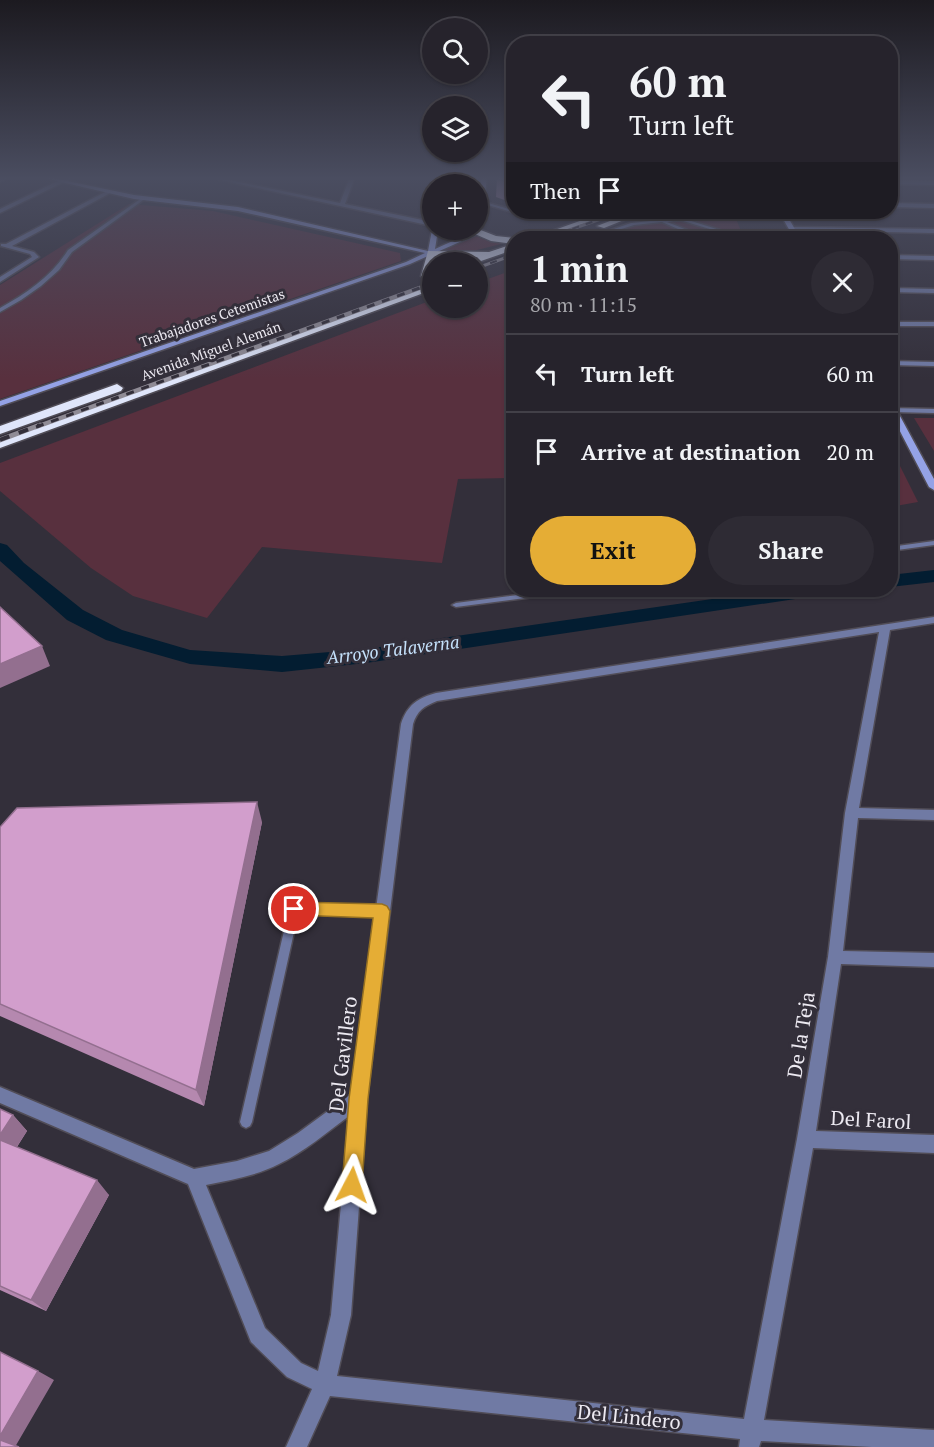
<!DOCTYPE html>
<meta charset="utf-8">
<style>
:root{--surface:#26232c;--page:#2e2b34;--text:#f1f3f6;--muted:#a4a4a9;--line:#424048;--accent:#e5ad35}
body{margin:0;font-family:"PT Serif",serif;background:var(--page);color:var(--text);height:100vh;display:flex;flex-direction:column;font-size:22px;white-space:nowrap}
*{box-sizing:border-box;margin:0}
p{font-size:20px;color:var(--muted)}
.icon{flex:none;width:33px;height:33px;fill:none;stroke:currentColor;stroke-width:2;stroke-linecap:round;stroke-linejoin:round}
.map{position:relative;flex:1;overflow:hidden}
.details{position:absolute;left:506px;top:231px;width:392px;height:366px;display:flex;flex-direction:column;background:var(--surface);border-radius:24px;box-shadow:0 2px 4px #0004,0 0 0 2px var(--line)}
.details>*{flex:none}
.guide{position:absolute;left:506px;top:36px;width:392px;height:183px;border-radius:24px;box-shadow:0 2px 4px #0004,0 0 0 2px var(--line);background:#26232c;color:var(--text);overflow:hidden}
.tools{position:absolute;left:422px;top:18px;display:grid;gap:12px}
.tools a{display:grid;place-items:center;width:66px;height:66px;border-radius:50%;background:var(--surface);box-shadow:0 2px 4px #0004,0 0 0 2px var(--line);font-size:30px}
.pin{position:absolute;display:grid;place-items:center;width:51px;height:51px;color:#fff;margin:-26px;border:3px solid #fff;border-radius:50%;box-shadow:0 2px 6px #0007}
.me{position:absolute;width:66px;margin:-33px;rotate:4deg;stroke-linejoin:round;filter:drop-shadow(0 0 4px #0008)}
.turn{display:flex;align-items:center;gap:21px;height:126px;padding:0 24px;font-size:27px}
.turn .icon{width:78px;height:78px;stroke-width:2.5}
.turn b{display:block;font-size:42px;line-height:51px}
.then{display:flex;align-items:center;height:57px;padding:0 24px;background:#0003;gap:12px;font-size:22px}
.round{display:grid;place-items:center;flex:none;width:63px;height:63px;border-radius:32px;background:var(--page)}
.head{display:flex;align-items:center;justify-content:space-between;height:102px;padding:0 24px}
h1{font-size:36px;font-weight:700;line-height:45px}
.cta{display:flex;gap:12px;margin-top:auto;padding:12px 24px}
.cta a{flex:1;height:69px;border-radius:36px;background:var(--accent);color:#111;font-size:24px;font-weight:700;line-height:69px;text-align:center}
.cta a+a{background:var(--page);color:var(--text)}
ul{padding:0;list-style:none}
li{display:flex;align-items:center;gap:18px;height:78px;padding:0 24px;border-top:2px solid var(--line)}
li div{flex:1}
li b{display:block;font-size:22px}
li em{font-style:normal}
.map>svg:first-child{display:block}
.green{fill:#58303e}
.lines{fill:none;stroke-linecap:round;stroke-linejoin:round}
.canal{fill:#031d31;fill-rule:evenodd}
.lane-casing{stroke:#514d57;stroke-width:3}
.street-casing{stroke:#514d57;stroke-width:3}
.secondary-casing{stroke:#514d57;stroke-width:3}
.highway-casing{stroke:#514d57;stroke-width:3}
.lane{fill:#707aa4;fill-rule:evenodd}
.street{fill:#707aa4;fill-rule:evenodd}
.secondary{fill:#94a2e6;fill-rule:evenodd}
.highway{fill:#dfe5fa;fill-rule:evenodd}
.rail-far2-casing{stroke:#8f8b95;stroke-width:3}
.rail-far1-casing{stroke:#8f8b95;stroke-width:4.5}
.rail-casing{stroke:#8f8b95;stroke-width:5}
.rail-far2{stroke:#332f3a;stroke-width:2;stroke-dasharray:7;stroke-linecap:butt}
.rail-far1{stroke:#332f3a;stroke-width:3;stroke-dasharray:8;stroke-linecap:butt}
.rail{stroke:#332f3a;stroke-width:4;stroke-dasharray:10;stroke-linecap:butt}
.wall{fill:#b588af}
.shaded-wall{fill:#936f8f}
.building{fill:#d29ecc;stroke:#936f8f;stroke-width:1.5}
.route{fill:#e5ad35;stroke:#957022;stroke-width:1.5}
.labels{text-anchor:middle;stroke-width:6;stroke-linejoin:round;paint-order:stroke}
.far-street-label{font-size:14px;fill:#ece9f1;stroke:#332f3a}
.water-label{font-size:18px;font-style:italic;fill:#c5e1fb;stroke:#332f3a}
.near-street-label{font-size:20px;fill:#ece9f1;stroke:#332f3a}
</style>
<div class="map">
<svg width="934" height="1447" viewBox="0 0 934 1447">
<rect width="100%" height="100%" fill="#332f3a"/>
<!-- green -->
<path class="green" d="M129,204L213,211L400,253L401,261L0,399V285Z
M667,212H733L744,238H596Z
M477,236L482,239L505,243L469,252H439Z
M513,270V478L458,479L442,563L262,547L207,618L133,596L91,568L0,491V463L432,300V308H477V283Z
M914,418H934V451Z
M890,446L918,502L890,507Z"/>
<g class="lines">
<!-- canal -->
<path class="canal" d="M0,543L7,545L24,563L83,610L122,630L190,650L282,656L366,649L774,590H825L822,595L815,596L366,663L282,672L190,664L106,640L67,620L0,561Z
M934,570V582L890,587V575Z"/>
<!-- lane casing -->
<g class="lane-casing">
<path id="lane" d="M143,197L146,198L72,252L59,270L41,286L21,300L0,312V308C27,293 52,276 68,250Z
M481,201L513,210V212H531L515,213L481,203Z
M559,212H590L588,213H561Z
M663,212H667L663,215L664,219L709,212V213L685,219L729,233L721,238H705L685,232L662,222L634,225L593,238H588L631,223L660,220L659,214ZM680,220L723,233C705,241 684,228 667,222Z
M934,541V545L890,551V547Z
M558,590H577L573,592L456,607L452,605L456,603Z
M294,904L382,906L386,908L387,911L386,914L382,916L298,914L252,1122L250,1126L246,1128L242,1126L240,1122L289,909L290,906Z"/>
</g>
<!-- street casing -->
<g class="street-casing">
<path id="street" d="M4,177H10L0,182V178Z
M74,177H81L64,182L0,213V209L60,180Z
M207,177H215L340,203L350,177H355L345,204L432,222V226Z
M890,180L934,181V185L890,184Z
M107,191L112,192L12,246L34,252L39,257L0,282V277L32,257L30,254L1,246V244H6Z
M890,203L934,204V208L890,207Z
M793,227L934,229V233L791,230Z
M890,255L934,256V260L890,259Z
M890,288L934,289V293L890,292Z
M890,322H934V326H890Z
M890,361L934,362V366L890,365Z
M890,408L934,409V413L892,412H890Z
M934,617V623L890,630L859,808L934,810V820L858,818L843,951L934,953V967L841,964L816,1131L934,1135V1153L813,1148L764,1420L934,1430V1447H872L761,1441L759,1447H739L740,1439L330,1396L307,1447H286L312,1389L287,1377L251,1342L188,1184L0,1103V1087L194,1169L237,1161L269,1151L298,1133L351,1094L401,724C407,705 418,698 436,693ZM879,632L845,813L828,957L797,1139L744,1419L337,1376L351,1315L367,1099L413,724C417,711 424,706 437,701ZM349,1116L331,1315L318,1371L301,1363L265,1328L206,1185C230,1180 256,1176 279,1164C304,1152 326,1133 349,1116Z"/>
</g>
<!-- secondary casing -->
<g class="secondary-casing">
<path id="secondary" d="M40,177H48L134,195L238,207L428,251L432,230H438L435,249L477,230L481,177H487L480,233L410,264L0,406V401L406,262L425,253L238,211L134,199Z
M443,177H448L445,184H440Z
M779,212H785L800,238H794Z
M890,403L894,405L934,479V490L929,487L890,412Z"/>
</g>
<!-- highway casing -->
<g class="highway-casing">
<path id="highway" d="M605,212H616L544,238H532Z
M633,212H644L604,228L597,226Z
M478,229L496,236L514,238L513,244L491,241L475,234V230Z
M513,244V250L481,261L477,257L435,256L429,278L421,276L428,251L489,252Z
M432,284V290L0,448V440Z
M117,384L123,388L121,391L0,434V426Z"/>
</g>
<!-- lane -->
<use href="#lane" class="lane"/>
<!-- street -->
<use href="#street" class="street"/>
<!-- secondary -->
<use href="#secondary" class="secondary"/>
<!-- highway -->
<use href="#highway" class="highway"/>
<!-- rail-far2 casing -->
<g class="rail-far2-casing">
<path id="rail-far2" d="M546,238L621,212
M477,268L513,255
M421,288L432,284"/>
</g>
<!-- rail-far1 casing -->
<g class="rail-far1-casing">
<path id="rail-far1" d="M36,427L425,286"/>
</g>
<!-- rail casing -->
<g class="rail-casing">
<path id="rail" d="M0,440L40,425"/>
</g>
<!-- rail-far2 -->
<use href="#rail-far2" class="rail-far2"/>
<!-- rail-far1 -->
<use href="#rail-far1" class="rail-far1"/>
<!-- rail -->
<use href="#rail" class="rail"/>
</g>
<!-- wall -->
<path class="wall" d="M497,177H513V203L496,197Z
M262,822L204,1106L0,1016V827Z
M0,1109L13,1115L27,1131L17,1147L109,1195L46,1311L0,1290Z"/>
<!-- shaded-wall -->
<path class="shaded-wall" d="M42,646L50,666L0,688V664Z
M257,802L262,822L204,1106L196,1090Z
M13,1115L27,1131L12,1154L0,1141V1135Z
M97,1180L109,1195L46,1311L31,1300Z
M38,1371L54,1380L15,1447L0,1441V1436Z"/>
<!-- building -->
<path class="building" d="M497,177H513V184L497,179Z
M0,607L42,646L0,664Z
M257,802L196,1090L0,1004V827L17,808Z
M0,1109L13,1115L0,1135Z
M0,1140L97,1180L31,1300L0,1286Z
M0,1352L38,1371L0,1436Z
M0,1440L19,1447H0Z"/>
<!-- sky -->
<linearGradient id="sky" x2="0" y2="1"><stop stop-color="#1c1a20"/><stop offset="0.47" stop-color="#4a4d60"/><stop offset="1" stop-color="#4a4d60" stop-opacity="0"/></linearGradient>
<rect width="934" height="379" fill="url(#sky)"/>
<!-- route -->
<path class="route" d="M294,902L382,904L387,906L390,911L368,1099L362,1185L359,1192L352,1195L344,1192L342,1185L349,1099L373,918L294,915L288,913L285,909L288,904Z"/>
<g class="labels">
<!-- far-street labels -->
<g class="far-street-label">
<text transform="translate(212 318) rotate(-19)" y="5">Trabajadores Cetemistas</text>
<text transform="translate(211 351) rotate(-20)" y="5">Avenida Miguel Alemán</text>
</g>
<!-- water labels -->
<g class="water-label">
<text transform="translate(393 650) rotate(-7)" y="6">Arroyo Talaverna</text>
</g>
<!-- near-street labels -->
<g class="near-street-label">
<text transform="translate(801 1035) rotate(-81)" y="7">De la Teja</text>
<text transform="translate(343 1054) rotate(-83)" y="7">Del Gavillero</text>
<text transform="translate(871 1120) rotate(3)" y="7">Del Farol</text>
<text transform="translate(629 1417) rotate(6)" y="7">Del Lindero</text>
</g>
</g>
</svg>
<div class="tools">
<a><svg class="icon" aria-label="search" viewBox="0 0 24 24"><circle cx="10" cy="10" r="6"/><path d="M15 15l6 6"/></svg></a>
<a><svg class="icon" aria-label="layers" viewBox="0 0 24 24"><path d="M12 4l9 5-9 5-9-5zM3 14l9 5 9-5"/></svg></a>
<a>+</a>
<a>−</a>
</div>
<div class="pin" style="left:294px;top:909px;background:#d93025"><svg class="icon" aria-label="arrive" viewBox="0 0 24 24"><path d="M6 21V4h12l-3 4 3 4H6"/></svg></div>
<svg class="me" style="left:352px;top:1185px" viewBox="-20 -20 40 40"><path d="M0-17L14 15 0 8-14 15z" fill="#e5ad35" stroke="#fff" stroke-width="4"/></svg>
<div class="guide">
<div class="turn"><svg class="icon" aria-label="left" viewBox="0 0 24 24"><path d="M17 20v-9H6M10 6l-5 5 5 5"/></svg><div><b>60 m</b>Turn left</div></div>
<div class="then">Then<svg class="icon" aria-label="arrive" viewBox="0 0 24 24"><path d="M6 21V4h12l-3 4 3 4H6"/></svg></div>
</div>
<section class="details">
<div class="head"><div><h1>1 min</h1><p>80 m · 11:15</p></div><a class="round"><svg class="icon" aria-label="close" viewBox="0 0 24 24"><path d="M6 6l12 12M18 6L6 18"/></svg></a></div>
<ul>
<li><svg class="icon" aria-label="left" viewBox="0 0 24 24"><path d="M17 20v-9H6M10 6l-5 5 5 5"/></svg><div><b>Turn left</b></div><em>60 m</em></li>
<li><svg class="icon" aria-label="arrive" viewBox="0 0 24 24"><path d="M6 21V4h12l-3 4 3 4H6"/></svg><div><b>Arrive at destination</b></div><em>20 m</em></li>
</ul>
<div class="cta"><a>Exit</a><a>Share</a></div>
</section>
</div>
